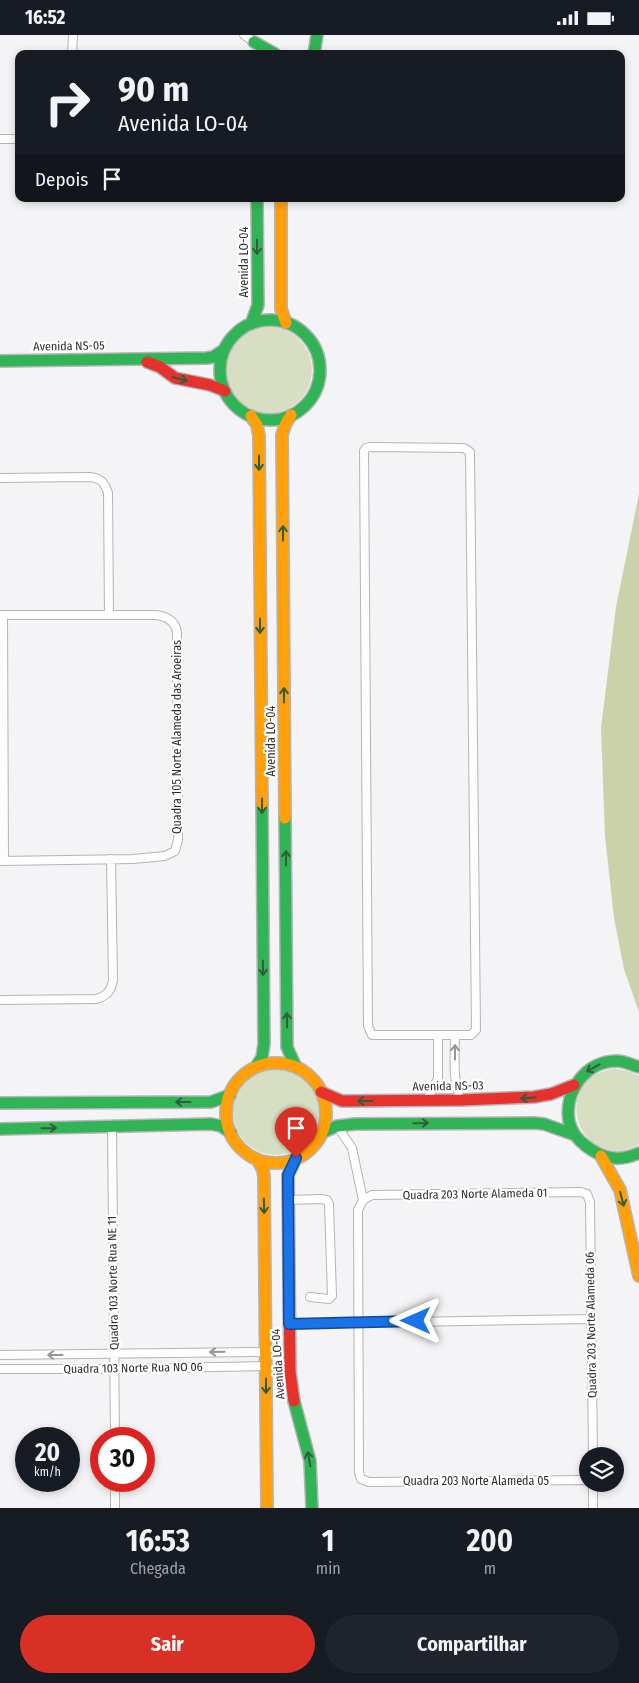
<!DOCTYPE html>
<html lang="pt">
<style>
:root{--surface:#171b24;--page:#20242c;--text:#f1f3f6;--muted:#9ea1a6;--accent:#d93025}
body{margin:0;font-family:"Fira Sans Condensed",sans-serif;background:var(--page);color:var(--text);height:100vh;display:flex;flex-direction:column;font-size:19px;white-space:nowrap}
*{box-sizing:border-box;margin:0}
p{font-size:16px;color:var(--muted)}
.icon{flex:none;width:28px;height:28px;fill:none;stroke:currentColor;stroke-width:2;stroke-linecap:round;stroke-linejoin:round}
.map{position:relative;height:1473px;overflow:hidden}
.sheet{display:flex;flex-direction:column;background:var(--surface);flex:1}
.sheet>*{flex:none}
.guide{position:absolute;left:15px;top:15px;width:610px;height:152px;border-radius:10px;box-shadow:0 2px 8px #0003;background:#171b24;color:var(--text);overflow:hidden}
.fabs{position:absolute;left:579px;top:1412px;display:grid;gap:10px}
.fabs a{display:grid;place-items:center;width:45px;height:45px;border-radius:50%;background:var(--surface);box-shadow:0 2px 8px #0003;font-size:25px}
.speed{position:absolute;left:15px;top:1392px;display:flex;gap:10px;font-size:25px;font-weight:700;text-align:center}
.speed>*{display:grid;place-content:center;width:65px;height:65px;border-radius:50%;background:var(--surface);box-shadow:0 2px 8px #0003;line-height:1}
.speed small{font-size:12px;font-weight:400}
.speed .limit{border:8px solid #d22;background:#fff;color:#111}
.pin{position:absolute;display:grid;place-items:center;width:42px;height:42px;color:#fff;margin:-51px -21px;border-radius:50% 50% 50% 0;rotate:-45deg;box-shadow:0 0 5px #0007}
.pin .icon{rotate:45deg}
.me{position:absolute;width:55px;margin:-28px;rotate:270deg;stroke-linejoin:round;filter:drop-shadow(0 0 4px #0008)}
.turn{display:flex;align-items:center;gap:18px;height:105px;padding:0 20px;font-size:22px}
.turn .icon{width:65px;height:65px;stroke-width:2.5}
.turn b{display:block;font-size:35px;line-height:42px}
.then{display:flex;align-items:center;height:48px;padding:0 20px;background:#0003;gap:10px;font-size:19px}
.eta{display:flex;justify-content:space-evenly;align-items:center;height:85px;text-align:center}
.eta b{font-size:30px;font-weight:700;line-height:35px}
.cta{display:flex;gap:10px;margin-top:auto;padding:10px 20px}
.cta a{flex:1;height:58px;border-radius:30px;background:var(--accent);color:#fff;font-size:20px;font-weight:700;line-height:58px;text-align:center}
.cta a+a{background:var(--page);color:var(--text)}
.status{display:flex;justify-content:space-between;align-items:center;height:35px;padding:0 25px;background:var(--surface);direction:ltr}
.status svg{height:14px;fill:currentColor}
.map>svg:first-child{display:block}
.green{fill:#d8dec2}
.forest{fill:#cbd1ab}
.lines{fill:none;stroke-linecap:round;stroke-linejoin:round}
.street-casing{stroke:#b5b4b6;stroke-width:10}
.fast-casing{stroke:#b5b4b6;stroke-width:14}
.slow-casing{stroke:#b5b4b6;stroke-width:14}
.jam-casing{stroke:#b5b4b6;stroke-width:14}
.street{stroke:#fdfdfe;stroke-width:8}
.fast{stroke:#30b455;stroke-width:11}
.slow{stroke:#ff9f0a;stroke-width:11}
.jam{stroke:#e5322d;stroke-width:11}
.oneway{stroke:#305e3d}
.oneway2{stroke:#969697}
.route-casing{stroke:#114b97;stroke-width:12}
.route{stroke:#1a73e8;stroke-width:9}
.labels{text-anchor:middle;stroke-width:4.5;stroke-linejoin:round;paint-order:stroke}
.street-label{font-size:12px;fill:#302f30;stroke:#fff}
</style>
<div class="status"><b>16:52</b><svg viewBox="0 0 49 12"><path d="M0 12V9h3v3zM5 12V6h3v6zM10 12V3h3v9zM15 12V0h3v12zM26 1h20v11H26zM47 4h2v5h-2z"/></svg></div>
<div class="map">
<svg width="639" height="1473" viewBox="0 0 639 1473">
<rect width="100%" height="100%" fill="#f4f3f5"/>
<!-- green -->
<path class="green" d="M226 335a43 43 0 1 1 86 0a43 43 0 1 1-86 0Z
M233 1077a43 43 0 1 1 86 0a43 43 0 1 1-86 0Z
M614,1034L628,1036L639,1041V1109C580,1143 546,1043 614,1034Z"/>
<!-- forest -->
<path class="forest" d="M639,459V977L624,934L614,883L605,801L601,693L616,572Z"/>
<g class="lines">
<!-- street casing -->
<g class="street-casing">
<path id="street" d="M244,0L254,7
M72,19L73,0
M0,104H19
M370,412L464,413L470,417L476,995L471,1000H372L368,991L364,416L366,413Z
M0,443L90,442C101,443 105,448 108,458L109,580
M0,580H155C166,581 175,585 177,597L178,805L175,816L165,821L133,824L0,826
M3,580L4,825
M0,965L96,964C107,961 111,956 113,945L111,824
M455,1000C455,1022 452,1045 461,1065
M426,1066L438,1044V1000
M337,1091L352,1113L363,1165
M112,1092L115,1404
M288,1165L321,1164L327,1165L329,1169L332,1261L329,1264L310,1262
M289,1289L591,1284
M0,1320L266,1317
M0,1334H115L266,1331
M588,1445L369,1447L361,1444L359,1438L358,1175L363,1165L372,1160L581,1157L587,1159L590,1167L593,1421
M115,1446V1473
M593,1449V1473"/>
</g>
<!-- fast casing -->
<g class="fast-casing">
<path id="fast" d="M254,7L275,19
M314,19L317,0
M220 335a50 50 0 1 1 100 0a50 50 0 1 1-100 0Z
M251,289L258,270L257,164
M0,326L207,323L213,322L224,315
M285,783L287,1012L296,1032
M256,1032L262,1022L264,1009L262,769
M639,1032C632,1030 624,1026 617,1026C585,1026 564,1057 569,1086C571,1096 578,1105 586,1111C603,1124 619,1127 639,1118
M0,1068L211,1067L230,1060
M0,1094L211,1089L221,1091L231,1098
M321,1098L337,1091L355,1089L534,1088L544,1089L575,1100
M294,1366L310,1426L312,1473"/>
</g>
<!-- slow casing -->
<g class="slow-casing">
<path id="slow" d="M281,164V274L286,288
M251,381L257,390L259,401L262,769
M285,783L282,400L285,390L291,380
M226 1078a50 50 0 1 1 100 0a50 50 0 1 1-100 0Z
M601,1121L620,1155L639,1241
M257,1124L263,1135L264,1142L267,1473"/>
</g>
<!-- jam casing -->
<g class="jam-casing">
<path id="jam" d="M147,327L160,332L175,343L210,350L225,356
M321,1057L342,1066L461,1065L534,1062L551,1059L574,1050
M294,1366L290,1337L288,1140L296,1123"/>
</g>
<!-- street -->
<use href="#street" class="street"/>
<!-- fast -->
<use href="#fast" class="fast"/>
<!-- slow -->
<use href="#slow" class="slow"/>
<!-- jam -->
<use href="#jam" class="jam"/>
</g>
<!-- one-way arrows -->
<defs><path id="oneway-shaft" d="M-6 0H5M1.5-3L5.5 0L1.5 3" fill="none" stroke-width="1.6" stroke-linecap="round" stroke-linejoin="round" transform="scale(1.25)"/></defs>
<g class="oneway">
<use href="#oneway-shaft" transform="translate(257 212) rotate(90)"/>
<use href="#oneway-shaft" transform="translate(180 344) rotate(16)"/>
<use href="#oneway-shaft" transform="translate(259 428) rotate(90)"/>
<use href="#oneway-shaft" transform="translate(283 498) rotate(-90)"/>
<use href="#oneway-shaft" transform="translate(260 591) rotate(90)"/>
<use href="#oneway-shaft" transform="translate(284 660) rotate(-90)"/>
<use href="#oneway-shaft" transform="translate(262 771) rotate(90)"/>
<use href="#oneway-shaft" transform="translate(286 823) rotate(-90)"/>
<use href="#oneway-shaft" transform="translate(263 933) rotate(89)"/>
<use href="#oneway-shaft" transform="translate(287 985) rotate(-91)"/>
<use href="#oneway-shaft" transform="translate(593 1033) rotate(151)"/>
<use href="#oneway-shaft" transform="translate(528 1063) rotate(176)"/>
<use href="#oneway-shaft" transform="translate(365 1066) rotate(180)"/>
<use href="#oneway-shaft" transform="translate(183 1067) rotate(180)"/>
<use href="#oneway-shaft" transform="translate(421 1088) rotate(-1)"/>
<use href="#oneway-shaft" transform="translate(49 1093) rotate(-1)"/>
<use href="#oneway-shaft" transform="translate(622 1164) rotate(76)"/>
<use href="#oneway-shaft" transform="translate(264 1171) rotate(89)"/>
<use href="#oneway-shaft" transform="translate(266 1351) rotate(90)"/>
<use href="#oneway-shaft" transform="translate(309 1424) rotate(-101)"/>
</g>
<g class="oneway2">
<use href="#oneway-shaft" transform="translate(455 1017) rotate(-90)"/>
<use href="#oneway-shaft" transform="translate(217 1317) rotate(179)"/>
<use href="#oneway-shaft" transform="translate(55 1320) rotate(180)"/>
</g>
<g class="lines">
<!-- route casing -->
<g class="route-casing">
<path id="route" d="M296,1123L288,1140L289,1289L416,1286"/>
</g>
<!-- route -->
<use href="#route" class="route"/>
</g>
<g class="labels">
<!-- street labels -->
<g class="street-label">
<text transform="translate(244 227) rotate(-90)" y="4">Avenida LO-04</text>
<text transform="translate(69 311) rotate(-1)" y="4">Avenida NS-05</text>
<text transform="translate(177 702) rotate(-90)" y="4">Quadra 105 Norte Alameda das Aroeiras</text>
<text transform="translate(271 706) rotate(-90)" y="4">Avenida LO-04</text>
<text transform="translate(448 1051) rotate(-1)" y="4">Avenida NS-03</text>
<text transform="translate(475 1159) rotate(-1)" y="4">Quadra 203 Norte Alameda 01</text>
<text transform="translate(113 1248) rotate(-91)" y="4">Quadra 103 Norte Rua NE 11</text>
<text transform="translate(591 1290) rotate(-91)" y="4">Quadra 203 Norte Alameda 06</text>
<text transform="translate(278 1329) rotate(-94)" y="4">Avenida LO-04</text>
<text transform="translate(133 1333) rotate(-1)" y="4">Quadra 103 Norte Rua NO 06</text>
<text x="476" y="1450">Quadra 203 Norte Alameda 05</text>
</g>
</g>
</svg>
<div class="fabs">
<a><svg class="icon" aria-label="layers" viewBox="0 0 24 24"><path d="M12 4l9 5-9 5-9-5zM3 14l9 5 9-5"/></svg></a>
</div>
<div class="speed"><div>20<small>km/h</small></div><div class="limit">30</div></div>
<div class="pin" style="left:296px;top:1123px;background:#d93025"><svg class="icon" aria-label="arrive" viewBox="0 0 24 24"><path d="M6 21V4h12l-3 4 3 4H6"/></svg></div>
<svg class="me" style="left:416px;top:1286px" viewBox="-20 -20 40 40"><path d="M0-17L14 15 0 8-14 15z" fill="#1a73e8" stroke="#fff" stroke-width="4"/></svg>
<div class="guide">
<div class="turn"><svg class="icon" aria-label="right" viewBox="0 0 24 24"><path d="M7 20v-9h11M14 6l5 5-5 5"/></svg><div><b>90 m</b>Avenida LO-04</div></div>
<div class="then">Depois<svg class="icon" aria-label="arrive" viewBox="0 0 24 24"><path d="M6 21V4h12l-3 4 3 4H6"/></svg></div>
</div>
</div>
<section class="sheet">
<div class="eta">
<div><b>16:53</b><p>Chegada</p></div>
<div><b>1</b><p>min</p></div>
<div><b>200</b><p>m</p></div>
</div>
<div class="cta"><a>Sair</a><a>Compartilhar</a></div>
</section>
